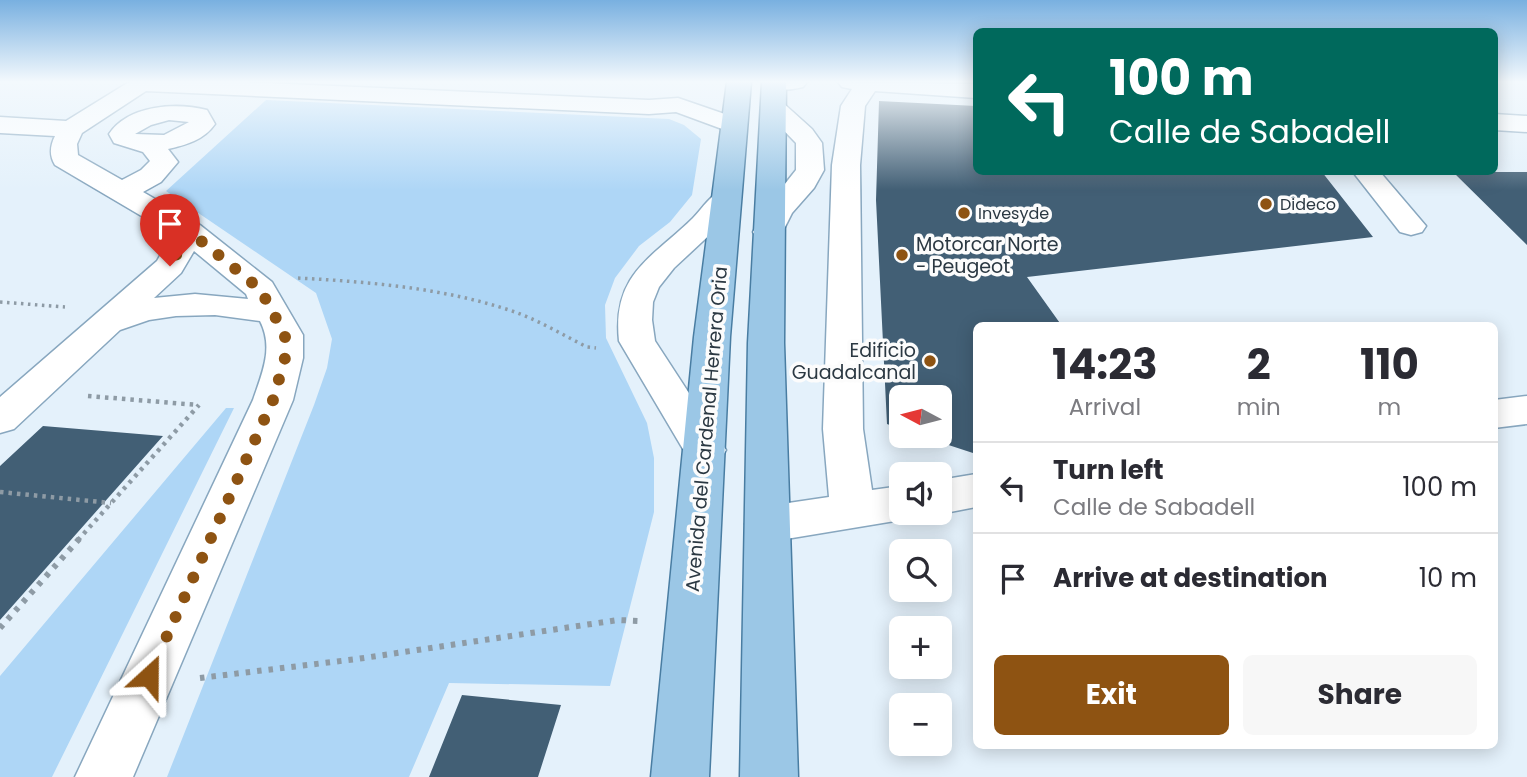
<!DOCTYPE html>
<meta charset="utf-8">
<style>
:root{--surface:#fff;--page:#f7f7f7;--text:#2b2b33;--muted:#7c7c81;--line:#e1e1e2;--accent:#8e5312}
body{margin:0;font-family:Poppins,sans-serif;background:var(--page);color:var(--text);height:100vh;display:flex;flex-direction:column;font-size:26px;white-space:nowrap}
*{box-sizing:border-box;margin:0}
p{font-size:23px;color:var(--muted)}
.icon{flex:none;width:38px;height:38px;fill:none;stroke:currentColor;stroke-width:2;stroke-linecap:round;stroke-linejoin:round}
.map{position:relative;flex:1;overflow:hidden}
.drawer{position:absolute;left:973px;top:322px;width:525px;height:427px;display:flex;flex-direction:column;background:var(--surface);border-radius:10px;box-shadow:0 4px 18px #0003}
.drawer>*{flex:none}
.top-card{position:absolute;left:973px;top:28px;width:525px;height:147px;border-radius:10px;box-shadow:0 4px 18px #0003;background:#00695c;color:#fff;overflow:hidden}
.needle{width:46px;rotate:277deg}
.buttons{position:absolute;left:889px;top:385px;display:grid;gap:14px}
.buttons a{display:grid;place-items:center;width:63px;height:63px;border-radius:10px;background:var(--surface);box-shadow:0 4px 18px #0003;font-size:35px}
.pin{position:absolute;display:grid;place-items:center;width:60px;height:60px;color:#fff;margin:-72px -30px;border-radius:50% 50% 50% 0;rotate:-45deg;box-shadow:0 0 7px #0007}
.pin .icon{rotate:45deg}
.me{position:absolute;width:77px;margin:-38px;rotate:24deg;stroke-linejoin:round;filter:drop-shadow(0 0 5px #0008)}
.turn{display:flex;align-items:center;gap:24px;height:147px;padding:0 21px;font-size:32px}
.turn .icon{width:91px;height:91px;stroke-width:2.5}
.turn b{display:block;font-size:49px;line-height:60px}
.eta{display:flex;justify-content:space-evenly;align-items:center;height:119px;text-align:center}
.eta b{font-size:42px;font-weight:700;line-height:49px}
.button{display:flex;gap:14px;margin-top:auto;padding:14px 21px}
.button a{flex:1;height:80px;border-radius:10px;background:var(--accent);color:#fff;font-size:28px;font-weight:700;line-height:80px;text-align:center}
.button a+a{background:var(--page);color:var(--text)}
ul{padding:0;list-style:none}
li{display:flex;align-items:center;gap:21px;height:91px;padding:0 21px;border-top:2px solid var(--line)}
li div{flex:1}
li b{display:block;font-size:26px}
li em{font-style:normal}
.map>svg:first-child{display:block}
.green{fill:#aed6f6}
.building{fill:#425f75}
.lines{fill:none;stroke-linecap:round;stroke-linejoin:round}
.minor-casing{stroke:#88a7bf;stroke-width:3}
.major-casing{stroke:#497da2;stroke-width:3}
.path-far2{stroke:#8e9ba5;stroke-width:3.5;stroke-dasharray:2.5 4.5;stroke-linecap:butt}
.path-far1{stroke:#8e9ba5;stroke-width:4.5;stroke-dasharray:3.5 5;stroke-linecap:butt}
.path{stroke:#8e9ba5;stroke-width:6;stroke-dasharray:4.5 7;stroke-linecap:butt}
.minor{fill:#fff;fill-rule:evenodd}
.major{fill:#9bc7e6;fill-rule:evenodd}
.route{stroke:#8e5312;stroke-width:12;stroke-dasharray:0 21.6}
.poi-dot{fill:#8e5312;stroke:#fcfcfc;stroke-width:2.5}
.labels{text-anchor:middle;stroke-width:7;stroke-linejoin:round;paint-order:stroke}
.far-poi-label{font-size:16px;fill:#2b3842;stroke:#fcfcfc;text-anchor:start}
.poi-label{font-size:19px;fill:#2b3842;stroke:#fcfcfc;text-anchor:start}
.street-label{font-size:19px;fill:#2b3842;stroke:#fcfcfc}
</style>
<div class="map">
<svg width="1527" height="777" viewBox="0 0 1527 777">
<rect width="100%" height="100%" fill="#e4f1fb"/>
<!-- green -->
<path class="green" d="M266,100L669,119L684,125L701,139L692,195L670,222L639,246L615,278L605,305L606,338L647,423L654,458V512L610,686L449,683L409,777H167L314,405L327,368L332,339L316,293L166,191Z
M226,408H234L52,777H0V676Z"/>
<!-- building -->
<path class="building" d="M879,101L976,106V172H1322L1373,237L1027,277L1062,326H976V454L921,436H940V397H901V429L887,424L876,200Z
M1453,172H1527V245Z
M43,426L163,436L0,620V466Z
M462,695L561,705L538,777H429Z"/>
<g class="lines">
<!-- minor casing -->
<g class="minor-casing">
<path id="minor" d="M129,82H242L649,100L678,98L742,120L746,125L742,130L733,133L676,112L649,114L146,91L82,133L77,144L78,155L122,180L141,170L150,161L143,152L114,143L109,134C128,105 176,102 207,110L215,124C204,140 186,145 168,149L178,162L161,182L143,192L200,225L272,282L303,335V358L293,400L133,777H75L253,400C262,373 274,348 260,321L215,315L176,316L149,320L120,330L14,429L0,433V397L157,261L172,234L55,165C49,155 50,146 55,136L0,133V117L66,121ZM169,120L189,122L164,135L135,134L151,125ZM194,251L246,294L248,299L195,294L154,298L181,273Z
M763,82H807L803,87C791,90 778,91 766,88Z
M838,82L976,84V98L875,91L865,106L860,165L863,429L872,490L901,486V513H918L901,520L768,542L752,537L745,524L752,511L768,506L829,497L823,429L832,165L841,106L852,89L842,87Z
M773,100L782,102L812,129L822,143L824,170L814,188L792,213L779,239L768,241L757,239L753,232L769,204L796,170V143L761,107L764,102Z
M1494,114L1527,116V132L1494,130Z
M1353,172H1380L1426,226L1422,232L1411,235L1400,232Z
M725,190L735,193L739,199L717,228L674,268L659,287L653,302L652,320L655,341L726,450L720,461L705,465L690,461L619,341C612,274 651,259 693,218C704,207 710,194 725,190Z
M1527,396V424L1494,428V400Z
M976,474V507L940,514L937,513H940V480Z"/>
</g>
<!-- major casing -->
<g class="major-casing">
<path id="major" d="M727,82H751L730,337L709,777H651L694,337Z
M762,82H786L784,343L798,777H740L748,343Z"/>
</g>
<!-- path-far2 -->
<path class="path-far2" d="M298,278C371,282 445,288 515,312C540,321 563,335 587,347L596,348
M0,302L65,307"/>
<!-- path-far1 -->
<path class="path-far1" d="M88,396L198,405
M0,492L111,503
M78,540L199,405"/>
<!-- path -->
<path class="path" d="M0,628L80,538
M200,678L357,659L618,620L640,621"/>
<!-- minor -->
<use href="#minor" class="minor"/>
<!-- major -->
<use href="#major" class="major"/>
</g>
<!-- sky -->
<linearGradient id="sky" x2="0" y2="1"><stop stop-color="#79b0e0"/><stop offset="0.43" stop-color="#f3f9fd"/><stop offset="1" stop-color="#f3f9fd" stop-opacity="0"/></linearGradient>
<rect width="1527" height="190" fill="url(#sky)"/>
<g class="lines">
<!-- route -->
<path class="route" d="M149,676L273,400L285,358V335L260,289L189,231L170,266"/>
</g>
<!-- markers -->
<g class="poi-dot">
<circle cx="1266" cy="204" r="7"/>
<circle cx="964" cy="213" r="7"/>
<circle cx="902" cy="255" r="7"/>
<circle cx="930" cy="361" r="7"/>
</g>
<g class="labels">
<!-- far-poi labels -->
<g class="far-poi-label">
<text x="1280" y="210">Dideco</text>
<text x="978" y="219">Invesyde</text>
</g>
<!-- poi labels -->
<g class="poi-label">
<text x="916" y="251">Motorcar Norte<tspan x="916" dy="22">- Peugeot</tspan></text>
<text x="916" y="357" text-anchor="end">Edificio<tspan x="916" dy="22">Guadalcanal</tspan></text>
</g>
<!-- street labels -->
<g class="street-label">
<text transform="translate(706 429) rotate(-85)" y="7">Avenida del Cardenal Herrera Oria</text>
</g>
</g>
</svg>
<div class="buttons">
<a><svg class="needle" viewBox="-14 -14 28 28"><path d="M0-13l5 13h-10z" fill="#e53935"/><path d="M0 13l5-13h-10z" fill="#7c7c81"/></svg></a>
<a><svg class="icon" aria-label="sound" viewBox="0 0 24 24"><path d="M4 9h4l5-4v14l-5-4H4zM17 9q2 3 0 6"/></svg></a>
<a><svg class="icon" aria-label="search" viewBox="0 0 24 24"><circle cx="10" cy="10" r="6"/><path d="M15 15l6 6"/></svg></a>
<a>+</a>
<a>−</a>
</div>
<div class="pin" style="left:170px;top:266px;background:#d93025"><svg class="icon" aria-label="arrive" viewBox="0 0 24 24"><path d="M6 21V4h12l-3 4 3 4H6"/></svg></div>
<svg class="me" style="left:149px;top:676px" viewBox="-20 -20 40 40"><path d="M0-17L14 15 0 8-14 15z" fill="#8e5312" stroke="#fff" stroke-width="4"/></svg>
<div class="top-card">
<div class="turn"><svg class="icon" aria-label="left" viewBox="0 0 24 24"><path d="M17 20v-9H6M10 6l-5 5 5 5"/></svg><div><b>100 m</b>Calle de Sabadell</div></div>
</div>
<section class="drawer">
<div class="eta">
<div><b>14:23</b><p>Arrival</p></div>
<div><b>2</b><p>min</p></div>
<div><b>110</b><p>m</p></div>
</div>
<ul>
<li><svg class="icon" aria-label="left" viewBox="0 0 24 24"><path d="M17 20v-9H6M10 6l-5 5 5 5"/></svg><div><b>Turn left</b><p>Calle de Sabadell</p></div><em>100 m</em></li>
<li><svg class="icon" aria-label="arrive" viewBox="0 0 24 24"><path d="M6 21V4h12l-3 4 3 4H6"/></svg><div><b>Arrive at destination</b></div><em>10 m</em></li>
</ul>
<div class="button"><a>Exit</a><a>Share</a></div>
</section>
</div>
